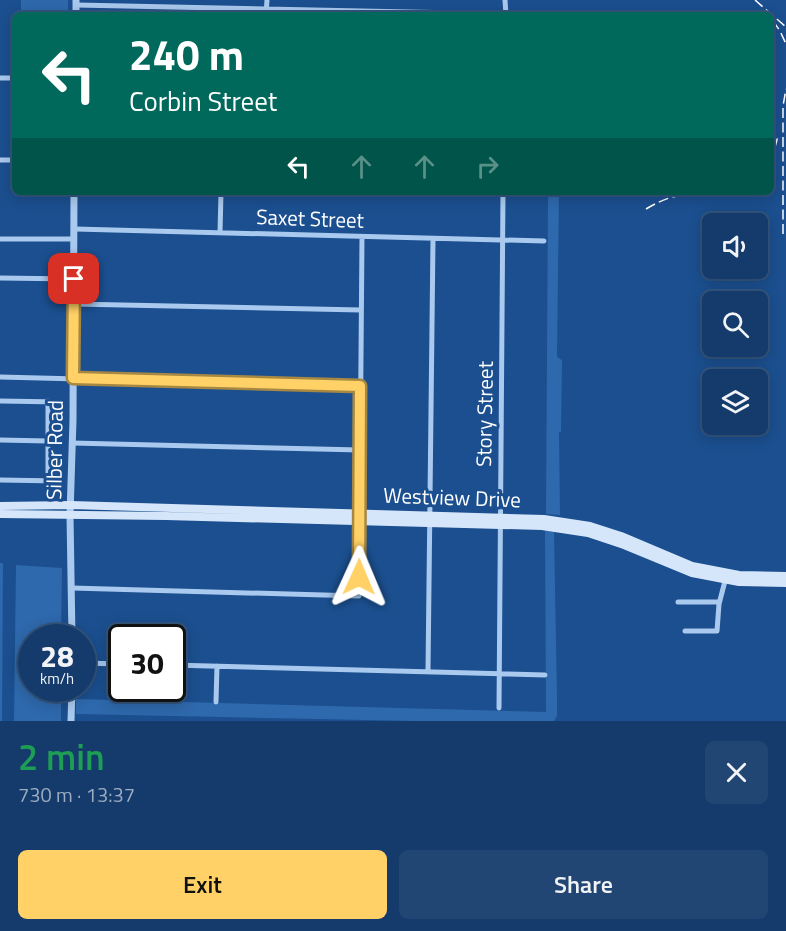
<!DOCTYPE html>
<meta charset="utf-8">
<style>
:root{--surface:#143b6b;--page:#214673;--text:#f1f3f6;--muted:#9dadc1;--line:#33557e;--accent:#ffd166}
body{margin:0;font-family:"Titillium Web",sans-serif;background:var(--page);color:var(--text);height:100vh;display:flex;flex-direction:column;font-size:22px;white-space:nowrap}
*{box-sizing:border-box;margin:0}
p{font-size:20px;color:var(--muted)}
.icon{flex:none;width:33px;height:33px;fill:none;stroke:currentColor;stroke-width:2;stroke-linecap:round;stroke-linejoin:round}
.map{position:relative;height:721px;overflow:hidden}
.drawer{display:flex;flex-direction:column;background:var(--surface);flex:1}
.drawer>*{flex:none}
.guide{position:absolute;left:12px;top:12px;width:762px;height:183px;border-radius:9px;box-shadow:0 3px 15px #0003,0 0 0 2px var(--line);background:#00695c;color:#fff;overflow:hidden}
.tools{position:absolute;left:702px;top:213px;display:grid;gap:12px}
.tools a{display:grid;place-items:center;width:66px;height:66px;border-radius:9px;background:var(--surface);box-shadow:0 3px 15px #0003,0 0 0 2px var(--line);font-size:30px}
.speed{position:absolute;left:18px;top:624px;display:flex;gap:12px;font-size:30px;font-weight:700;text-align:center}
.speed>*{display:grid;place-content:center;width:78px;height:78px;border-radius:50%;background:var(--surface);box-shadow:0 3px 15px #0003,0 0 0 2px var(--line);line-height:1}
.speed small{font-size:15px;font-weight:400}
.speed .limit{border:3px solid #111;border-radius:9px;background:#fff;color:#111}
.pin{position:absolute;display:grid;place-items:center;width:51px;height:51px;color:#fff;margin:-26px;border-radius:12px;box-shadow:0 3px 9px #0006}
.me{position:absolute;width:66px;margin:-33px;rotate:1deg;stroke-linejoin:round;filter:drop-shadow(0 0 4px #0008)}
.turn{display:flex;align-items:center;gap:21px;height:126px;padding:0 18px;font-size:27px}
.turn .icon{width:78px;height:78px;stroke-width:2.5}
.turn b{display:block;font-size:42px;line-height:51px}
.lanes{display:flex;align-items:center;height:57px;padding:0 18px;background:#0003;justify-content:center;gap:30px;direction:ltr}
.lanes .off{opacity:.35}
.round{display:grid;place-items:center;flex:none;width:63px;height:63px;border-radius:9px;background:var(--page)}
.head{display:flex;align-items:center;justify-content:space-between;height:102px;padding:0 18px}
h1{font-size:36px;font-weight:600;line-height:45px;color:#1e9e55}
.cta{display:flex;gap:12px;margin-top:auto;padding:12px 18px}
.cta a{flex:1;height:69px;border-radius:9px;background:var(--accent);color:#111;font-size:24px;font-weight:600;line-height:69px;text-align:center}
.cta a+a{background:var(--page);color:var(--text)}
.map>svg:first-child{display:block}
.green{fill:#2e69ad}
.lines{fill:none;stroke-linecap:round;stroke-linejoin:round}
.minor{stroke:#a9c9ee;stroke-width:5}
.tertiary{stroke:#a9c9ee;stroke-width:7}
.secondary{stroke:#d6e6fa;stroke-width:8}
.rail{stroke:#fff;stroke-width:1.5;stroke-dasharray:10 4.5;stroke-linecap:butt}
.route-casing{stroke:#a68842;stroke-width:15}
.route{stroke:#ffd166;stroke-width:10}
.labels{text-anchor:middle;stroke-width:6;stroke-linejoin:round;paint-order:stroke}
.street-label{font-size:21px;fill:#fff;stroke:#1b4f8f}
</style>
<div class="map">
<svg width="786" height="721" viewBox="0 0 786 721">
<rect width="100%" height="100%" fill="#1b4f8f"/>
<!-- green -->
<path class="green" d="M21,0H68V15H21Z
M548,192H559L557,357L562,360L561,432H559L560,515L546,514Z
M545,530L554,531L557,698V716L554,721H416L76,714V699L546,712Z
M0,563H3L2,721H0Z
M16,565L62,568L61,637L32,638V688L61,689V721H14Z"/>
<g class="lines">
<!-- minor -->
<path class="minor" d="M505,0L506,15
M76,5L506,14
M266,15L267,0
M0,78H15
M0,160H15
M75,229L544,241
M220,233L221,192
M0,239H74
M0,278L74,279
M74,304L361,310
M0,377L360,386
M0,401L60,402
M0,440L48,441
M72,443L360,450
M0,480L59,481
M48,481V401
M72,588L359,596L362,237
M678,602H719
M685,631H717L719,604L725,581
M82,663L122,664
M172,665L545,675
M428,671L433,239
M216,702L217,666
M499,708L503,192"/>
<!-- tertiary -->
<path class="tertiary" d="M76,15V0
M72,638L70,515L73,420L74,192
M71,721L72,688"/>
<!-- secondary -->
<path class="secondary" d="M0,506L71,505L544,519L590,526L621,536L692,566L739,575L786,576
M0,514L166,516L542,526L588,533L624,545L692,573L739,582L786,583"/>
<!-- rail -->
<path class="rail" d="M755,0L786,27
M773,21L780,31L786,44
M771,162L778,136
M646,209C682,187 697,198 733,192
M783,234V106L786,89"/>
</g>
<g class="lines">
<!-- route casing -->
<g class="route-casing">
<path id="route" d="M74,279L73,378L360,386L359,577"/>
</g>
<!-- route -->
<use href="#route" class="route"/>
</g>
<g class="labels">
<!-- street labels -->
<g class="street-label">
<text transform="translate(310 219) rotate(2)" y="7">Saxet Street</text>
<text transform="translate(485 414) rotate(-89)" y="7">Story Street</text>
<text transform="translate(55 450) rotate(-89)" y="7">Silber Road</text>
<text transform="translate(452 498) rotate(2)" y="7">Westview Drive</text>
</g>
</g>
</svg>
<div class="tools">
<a><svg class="icon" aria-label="sound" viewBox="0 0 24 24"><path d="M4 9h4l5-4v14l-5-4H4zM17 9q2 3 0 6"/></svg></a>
<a><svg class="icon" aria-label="search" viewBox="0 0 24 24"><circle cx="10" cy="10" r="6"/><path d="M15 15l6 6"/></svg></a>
<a><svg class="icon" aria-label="layers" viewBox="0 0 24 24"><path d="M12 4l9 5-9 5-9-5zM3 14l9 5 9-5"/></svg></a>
</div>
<div class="speed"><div>28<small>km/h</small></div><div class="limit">30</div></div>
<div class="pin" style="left:74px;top:279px;background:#d93025"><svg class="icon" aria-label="arrive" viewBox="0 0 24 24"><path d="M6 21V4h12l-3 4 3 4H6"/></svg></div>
<svg class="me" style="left:359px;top:577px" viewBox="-20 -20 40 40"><path d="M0-17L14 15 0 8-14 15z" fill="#ffd166" stroke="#fff" stroke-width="4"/></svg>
<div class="guide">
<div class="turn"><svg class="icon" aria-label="left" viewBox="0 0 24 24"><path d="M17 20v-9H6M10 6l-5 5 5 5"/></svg><div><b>240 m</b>Corbin Street</div></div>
<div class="lanes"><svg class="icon" aria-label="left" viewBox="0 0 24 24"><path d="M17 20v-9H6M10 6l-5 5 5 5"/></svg><svg class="icon off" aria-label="ahead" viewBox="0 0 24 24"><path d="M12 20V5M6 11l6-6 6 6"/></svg><svg class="icon off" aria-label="ahead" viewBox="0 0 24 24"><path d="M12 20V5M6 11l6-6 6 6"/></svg><svg class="icon off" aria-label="right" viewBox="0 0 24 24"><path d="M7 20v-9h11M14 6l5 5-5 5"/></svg></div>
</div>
</div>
<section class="drawer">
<div class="head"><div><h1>2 min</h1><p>730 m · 13:37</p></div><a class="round"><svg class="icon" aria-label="close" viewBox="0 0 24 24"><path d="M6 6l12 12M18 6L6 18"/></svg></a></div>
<div class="cta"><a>Exit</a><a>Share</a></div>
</section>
